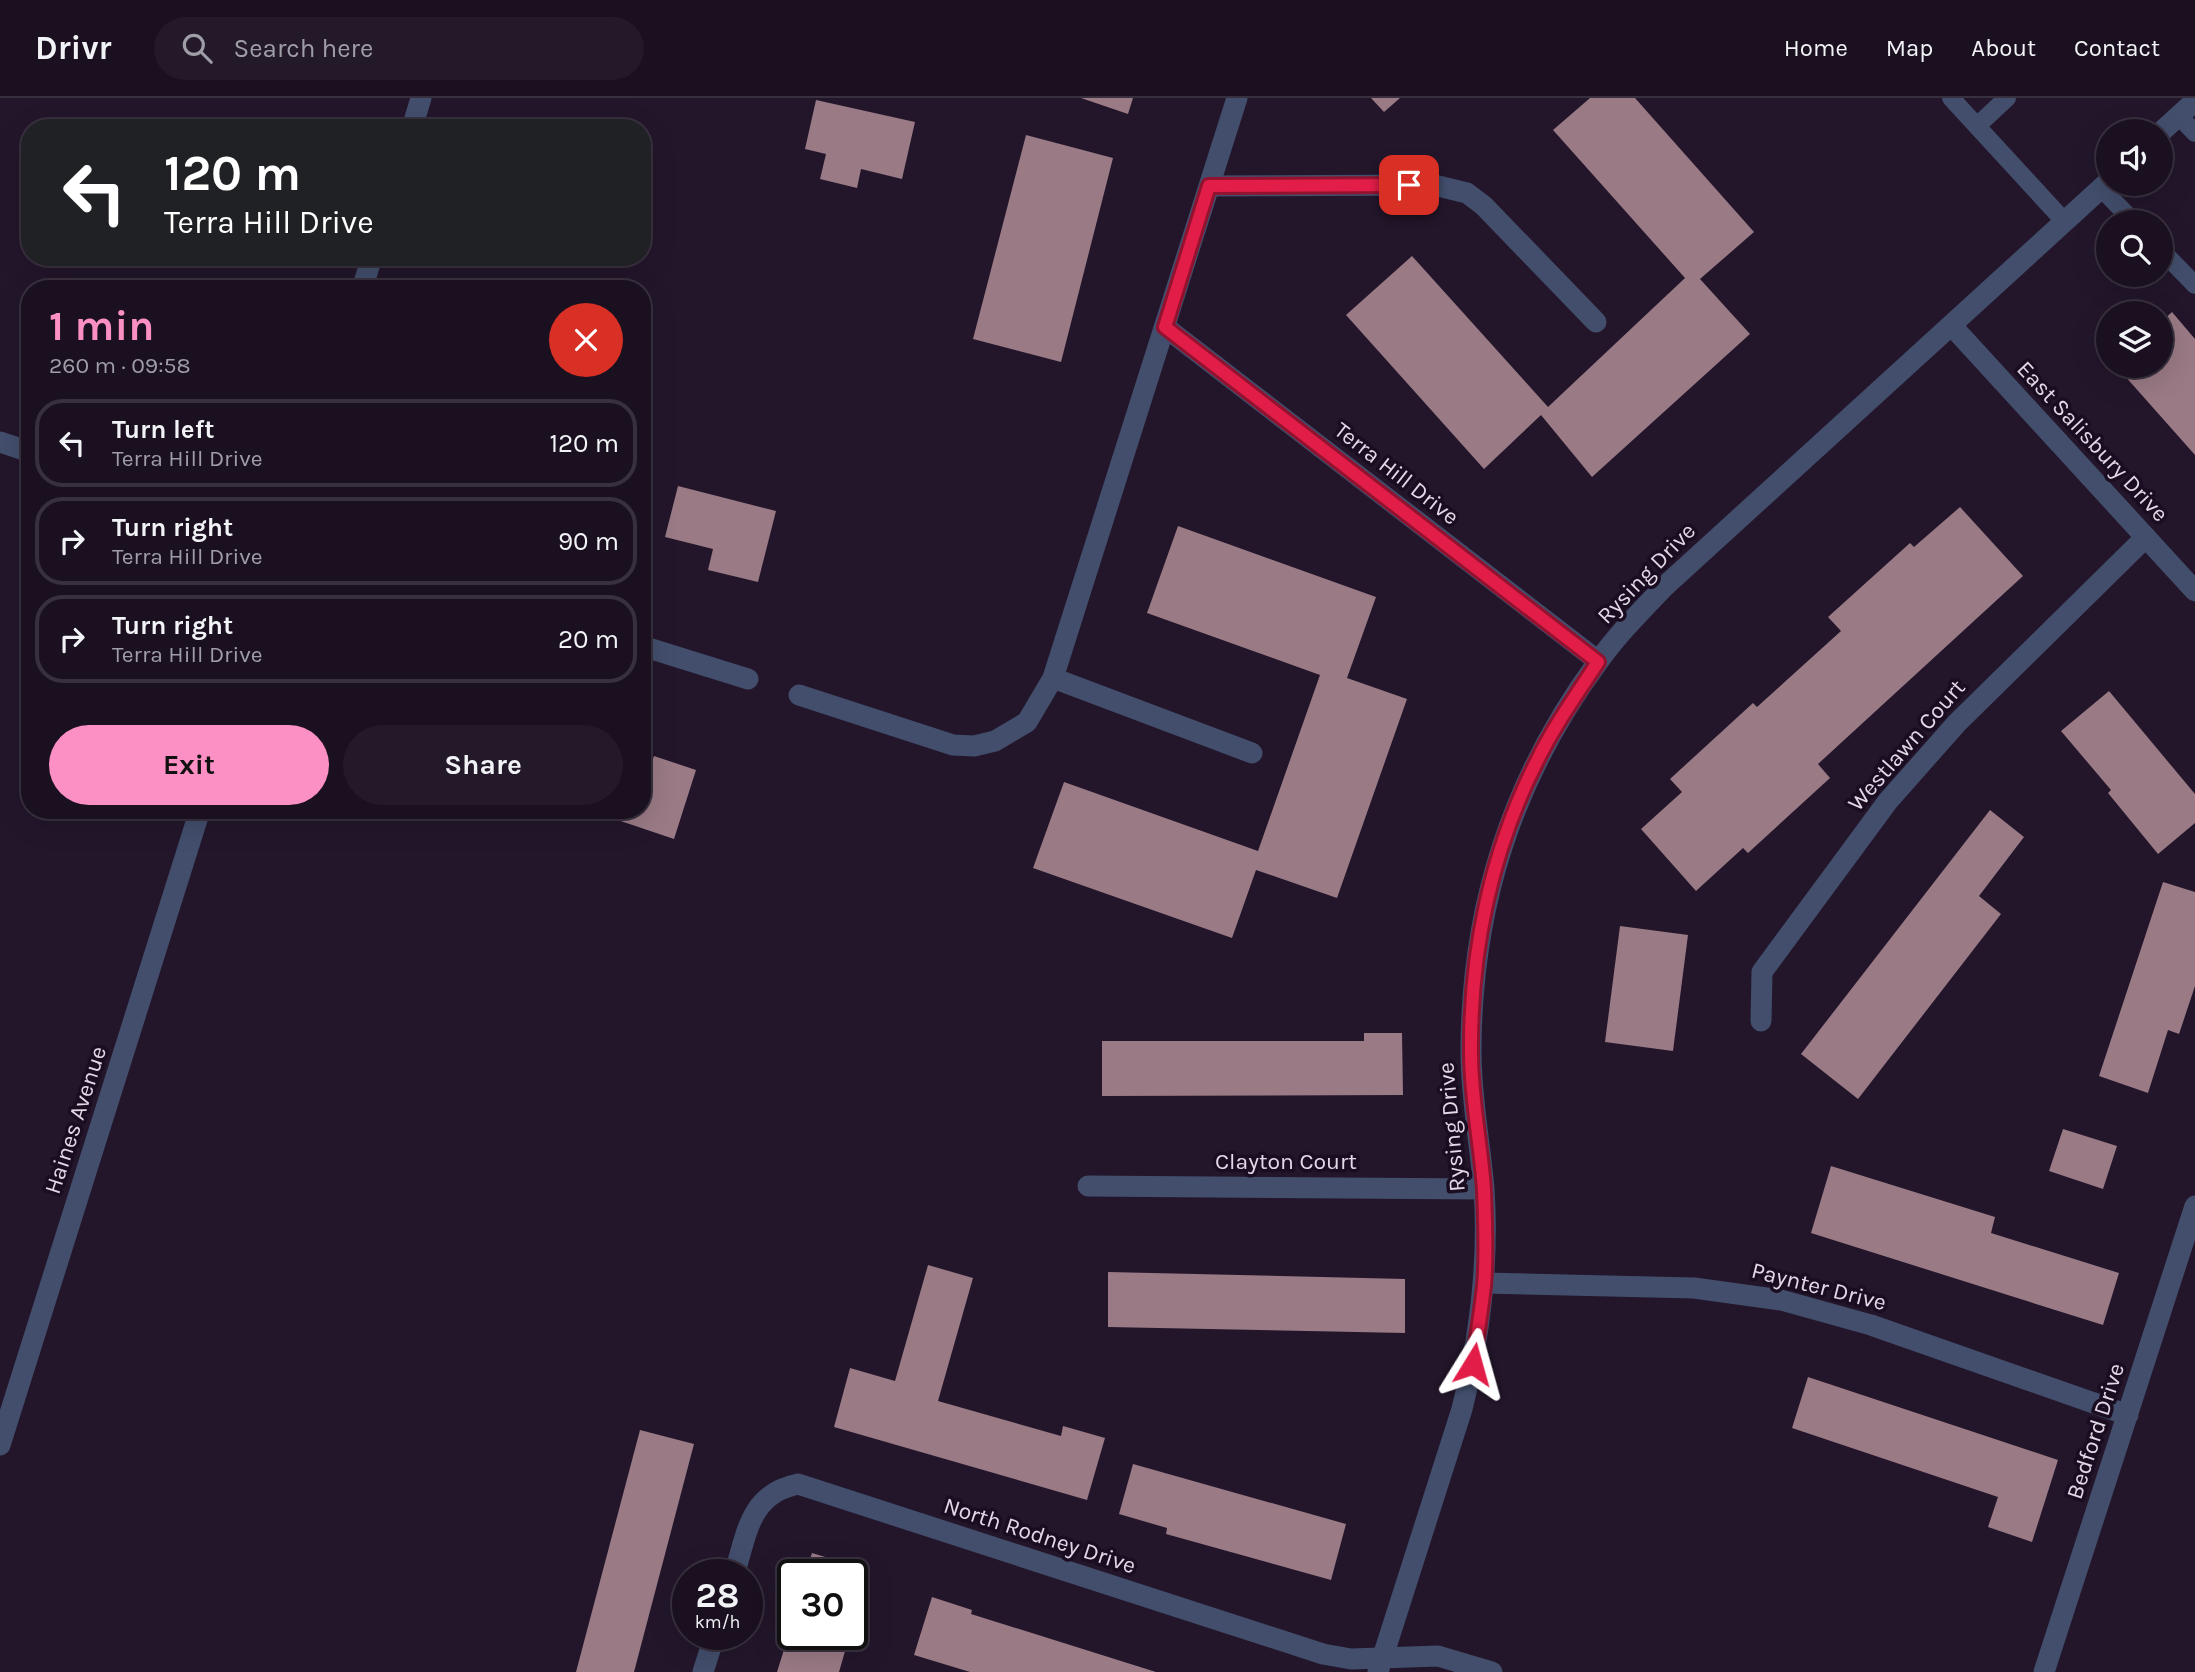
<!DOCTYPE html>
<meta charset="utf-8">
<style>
:root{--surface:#1a1020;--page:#231929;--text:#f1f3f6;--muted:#9f9da5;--line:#38303e;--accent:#fc8fc3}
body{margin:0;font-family:Karla,sans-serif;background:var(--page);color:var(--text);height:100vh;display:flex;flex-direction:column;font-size:26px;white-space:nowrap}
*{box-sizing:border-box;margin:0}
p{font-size:23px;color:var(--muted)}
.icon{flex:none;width:38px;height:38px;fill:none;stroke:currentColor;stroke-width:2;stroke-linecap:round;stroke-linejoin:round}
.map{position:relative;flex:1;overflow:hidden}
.drawer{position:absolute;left:21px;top:182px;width:630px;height:539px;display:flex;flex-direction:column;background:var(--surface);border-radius:28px;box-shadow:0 7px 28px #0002,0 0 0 2px var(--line)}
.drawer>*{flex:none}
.guide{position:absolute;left:21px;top:21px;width:630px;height:147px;border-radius:28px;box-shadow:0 7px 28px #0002,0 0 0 2px var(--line);background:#202124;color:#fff;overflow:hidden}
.buttons{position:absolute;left:2096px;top:21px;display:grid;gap:14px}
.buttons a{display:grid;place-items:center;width:77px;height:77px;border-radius:50%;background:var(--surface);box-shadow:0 7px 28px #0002,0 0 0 2px var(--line);font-size:35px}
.speed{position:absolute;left:672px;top:1461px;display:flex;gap:14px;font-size:35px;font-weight:700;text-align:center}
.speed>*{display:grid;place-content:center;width:91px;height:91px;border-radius:50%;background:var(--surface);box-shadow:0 7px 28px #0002,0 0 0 2px var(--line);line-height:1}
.speed small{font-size:18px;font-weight:400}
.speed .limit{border:4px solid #111;border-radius:10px;background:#fff;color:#111}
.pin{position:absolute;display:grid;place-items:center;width:60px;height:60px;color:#fff;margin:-30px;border-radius:14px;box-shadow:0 4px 10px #0006}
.me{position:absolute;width:77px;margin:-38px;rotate:8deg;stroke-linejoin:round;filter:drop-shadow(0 0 5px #0008)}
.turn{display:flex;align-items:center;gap:24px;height:147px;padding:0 28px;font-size:32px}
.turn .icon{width:91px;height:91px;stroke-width:2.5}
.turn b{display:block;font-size:49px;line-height:60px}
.round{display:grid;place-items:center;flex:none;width:74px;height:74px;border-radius:37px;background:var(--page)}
.overview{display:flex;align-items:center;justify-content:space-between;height:119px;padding:0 28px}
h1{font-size:42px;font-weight:700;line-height:52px;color:var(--accent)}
.action{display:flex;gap:14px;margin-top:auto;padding:14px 28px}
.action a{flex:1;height:80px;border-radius:42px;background:var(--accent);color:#111;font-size:28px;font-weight:700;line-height:80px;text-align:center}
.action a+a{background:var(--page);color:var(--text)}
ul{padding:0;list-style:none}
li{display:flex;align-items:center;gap:21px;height:88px;margin:0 14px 10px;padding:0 14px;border:4px solid var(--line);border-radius:28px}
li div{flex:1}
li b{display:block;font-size:26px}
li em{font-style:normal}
header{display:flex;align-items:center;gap:42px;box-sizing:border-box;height:98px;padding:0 35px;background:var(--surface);border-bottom:2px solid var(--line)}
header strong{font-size:33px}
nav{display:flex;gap:38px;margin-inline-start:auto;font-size:24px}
.search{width:490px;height:63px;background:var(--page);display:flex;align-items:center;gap:18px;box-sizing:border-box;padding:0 24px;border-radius:38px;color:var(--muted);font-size:26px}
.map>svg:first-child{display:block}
.building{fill:#997a85}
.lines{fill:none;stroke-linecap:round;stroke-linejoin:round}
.service{stroke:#424e6c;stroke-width:18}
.minor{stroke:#424e6c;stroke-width:21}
.route-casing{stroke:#92132f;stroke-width:18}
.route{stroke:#e11d48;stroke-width:12}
.labels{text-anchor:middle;stroke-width:7;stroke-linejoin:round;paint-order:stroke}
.street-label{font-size:23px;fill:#e1d9e7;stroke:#1a0d21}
</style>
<header>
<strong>Drivr</strong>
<div class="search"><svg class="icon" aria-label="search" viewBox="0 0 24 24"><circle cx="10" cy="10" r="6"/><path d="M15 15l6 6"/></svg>Search here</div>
<nav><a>Home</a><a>Map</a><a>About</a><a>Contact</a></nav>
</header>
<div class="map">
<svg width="2195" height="1574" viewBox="0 0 2195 1574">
<rect width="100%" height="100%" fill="#23162b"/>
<!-- building -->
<path class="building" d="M1081,0H1133L1128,16Z
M1371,0H1400L1384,14Z
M1590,0H1635L1754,134L1700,181L1750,236L1592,379L1541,317L1484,371L1346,217L1412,158L1548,309L1685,180L1553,32Z
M816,2L915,24L902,81L861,71L857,90L820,81L826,56L805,51Z
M1026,37L1113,60L1061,264L973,241Z
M2172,214L2195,241V357L2116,268H2161V224Z
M678,388L776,413L758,484L708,472L713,451L665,439Z
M1960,409L2023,478L1818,666L1830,680L1748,755L1743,750L1696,793L1641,731L1682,694L1670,681L1753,605L1757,609L1841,533L1828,519L1910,445L1914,449Z
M1178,428L1376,499L1347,580L1407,601L1337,800L1256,772L1232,840L1033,770L1064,684L1258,753L1320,577L1147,515Z
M2109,593L2195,696V725L2158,756L2108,695L2111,692L2061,633Z
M654,658L696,672L674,741L591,713L642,712V672L648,674Z
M1990,712L2024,739L1979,798L2001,816L1858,1001L1801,956Z
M2163,784L2195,794V888L2179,936L2168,932L2148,995L2099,978Z
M1620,828L1688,837L1673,953L1605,944Z
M1364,935H1402L1403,997L1102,998V943H1364Z
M2063,1031L2117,1048L2103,1091L2049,1073Z
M1831,1068L1995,1119L1991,1135L2119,1175L2103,1227L1811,1135Z
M928,1167L973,1180L938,1303L1061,1338L1063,1328L1105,1340L1087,1402L834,1329L850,1270L895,1283Z
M1108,1174L1405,1181V1235L1108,1229Z
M1808,1279L2058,1362L2032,1444L1988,1429L1998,1399L1792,1330Z
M640,1332L694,1346L634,1574H576Z
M1133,1366L1346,1426L1331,1482L1166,1436L1167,1430L1119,1416Z
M812,1455L868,1472L853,1525L852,1477H805Z
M932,1499L972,1512L971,1516L1156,1574H970L914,1557Z
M793,1523V1536H850L839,1574H777Z"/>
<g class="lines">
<!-- service -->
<path class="service" d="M1951,0L2065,124
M2179,18L2195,35
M1977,28L2007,0
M2101,90L2134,124
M2161,152L2195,187"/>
<!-- minor -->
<path class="minor" d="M412,30L421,0
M2161,34L2195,3
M1209,88L1434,87L1467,95L1484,108L1596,224
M362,191L372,159
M1952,228L2195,493
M1165,229L1598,563
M0,344L30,354
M642,548L748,581
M1053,580L1252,655
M799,597L953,647L974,648L995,643L1027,624L1053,580L1237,0
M1761,923L1762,874L1888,703L1957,625L2146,439
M1088,1088L1484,1091
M1484,1185L1694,1190L1781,1202L1871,1227L2128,1317
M0,1347L200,712
M734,1477C747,1436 749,1396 798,1386L1323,1556L1351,1561L1438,1558L1492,1574
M703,1574L715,1536
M1378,1574L1462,1311C1480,1238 1489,1165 1484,1091C1480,1045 1471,1000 1471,954C1471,809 1512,681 1598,564C1617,537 1641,513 1664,489L2109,83
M2044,1574L2195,1108"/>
</g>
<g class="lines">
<!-- route casing -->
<g class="route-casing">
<path id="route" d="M1409,87L1209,88L1165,229L1598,564C1577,596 1554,628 1537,663C1491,753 1470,854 1471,955C1471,1001 1481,1046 1484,1092C1485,1123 1487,1157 1484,1188C1481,1214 1477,1240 1473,1266"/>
</g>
<!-- route -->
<use href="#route" class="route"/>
</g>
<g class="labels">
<!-- street labels -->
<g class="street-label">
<text transform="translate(2093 343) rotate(47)" y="8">East Salisbury Drive</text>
<text transform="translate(1397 375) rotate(38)" y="8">Terra Hill Drive</text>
<text transform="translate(1646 475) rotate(-46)" y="8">Rysing Drive</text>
<text transform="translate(1906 647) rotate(-49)" y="8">Westlawn Court</text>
<text transform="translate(75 1022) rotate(-72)" y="8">Haines Avenue</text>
<text transform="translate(1451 1029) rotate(-95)" y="8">Rysing Drive</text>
<text x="1286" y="1071">Clayton Court</text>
<text transform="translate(1819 1188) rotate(14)" y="8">Paynter Drive</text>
<text transform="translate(2095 1333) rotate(-72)" y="8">Bedford Drive</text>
<text transform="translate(1040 1437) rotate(18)" y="8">North Rodney Drive</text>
</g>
</g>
</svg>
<div class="buttons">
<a><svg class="icon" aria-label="sound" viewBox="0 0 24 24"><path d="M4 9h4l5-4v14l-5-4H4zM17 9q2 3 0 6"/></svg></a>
<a><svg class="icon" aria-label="search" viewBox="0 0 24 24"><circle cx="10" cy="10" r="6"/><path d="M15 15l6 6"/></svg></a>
<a><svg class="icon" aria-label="layers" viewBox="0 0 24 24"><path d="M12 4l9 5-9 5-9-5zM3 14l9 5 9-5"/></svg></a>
</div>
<div class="speed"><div>28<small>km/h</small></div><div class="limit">30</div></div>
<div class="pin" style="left:1409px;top:87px;background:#d93025"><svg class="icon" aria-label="arrive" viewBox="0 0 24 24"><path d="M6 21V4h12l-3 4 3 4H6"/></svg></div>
<svg class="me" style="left:1473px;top:1266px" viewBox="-20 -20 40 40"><path d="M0-17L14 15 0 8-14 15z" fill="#e11d48" stroke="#fff" stroke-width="4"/></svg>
<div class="guide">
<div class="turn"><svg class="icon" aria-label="left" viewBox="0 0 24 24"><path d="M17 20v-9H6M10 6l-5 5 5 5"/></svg><div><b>120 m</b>Terra Hill Drive</div></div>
</div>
<section class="drawer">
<div class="overview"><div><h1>1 min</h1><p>260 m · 09:58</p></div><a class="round" style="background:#d93025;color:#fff"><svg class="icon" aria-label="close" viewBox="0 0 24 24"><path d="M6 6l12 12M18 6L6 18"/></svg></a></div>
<ul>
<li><svg class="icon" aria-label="left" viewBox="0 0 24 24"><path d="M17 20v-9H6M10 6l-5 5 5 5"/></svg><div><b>Turn left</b><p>Terra Hill Drive</p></div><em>120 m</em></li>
<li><svg class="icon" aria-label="right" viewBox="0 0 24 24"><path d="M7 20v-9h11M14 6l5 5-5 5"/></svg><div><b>Turn right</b><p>Terra Hill Drive</p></div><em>90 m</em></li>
<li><svg class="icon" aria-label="right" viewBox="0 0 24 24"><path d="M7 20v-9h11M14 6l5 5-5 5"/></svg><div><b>Turn right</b><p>Terra Hill Drive</p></div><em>20 m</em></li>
</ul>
<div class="action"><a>Exit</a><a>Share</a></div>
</section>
</div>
